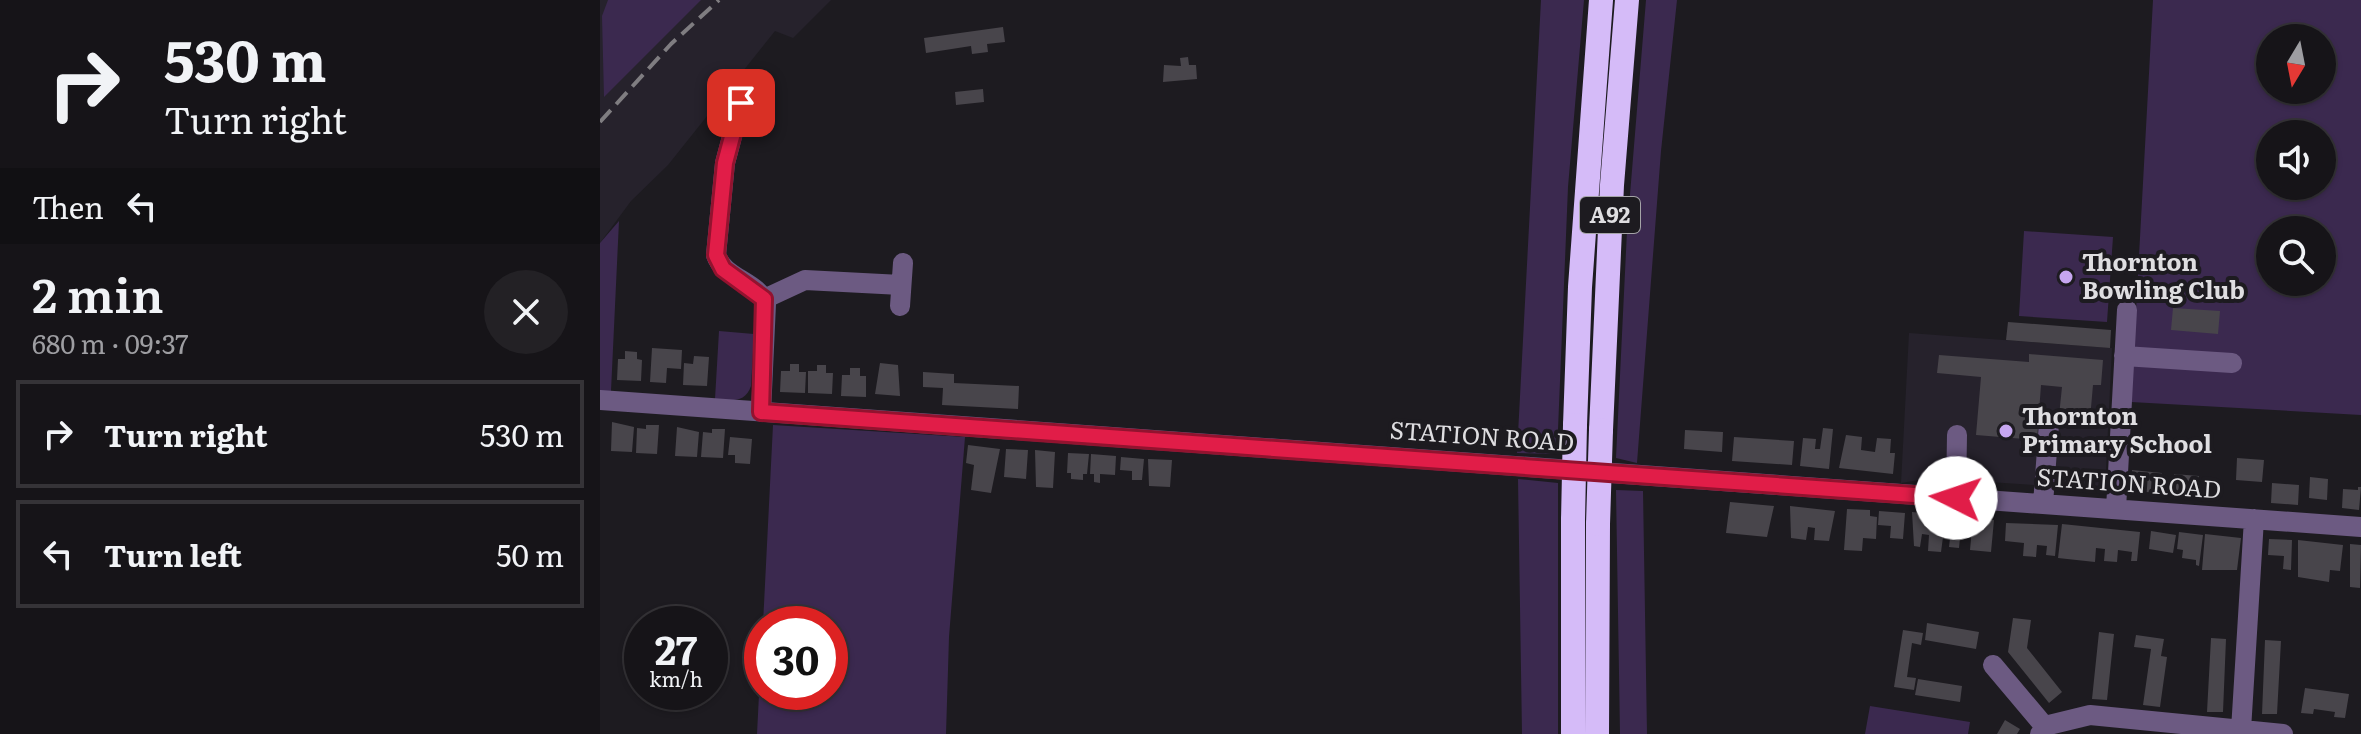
<!DOCTYPE html>
<meta charset="utf-8">
<style>
:root{--surface:#161418;--page:#232125;--text:#f1f3f6;--muted:#9e9ea2;--line:#353337}
body{margin:0;font-family:Literata,serif;background:var(--page);color:var(--text);height:100vh;display:flex;flex-direction:column;font-size:30px;white-space:nowrap}
*{box-sizing:border-box;margin:0}
p{font-size:26px;color:var(--muted)}
.icon{flex:none;width:44px;height:44px;fill:none;stroke:currentColor;stroke-width:2;stroke-linecap:round;stroke-linejoin:round}
.map{position:relative;flex:1;overflow:hidden}
.drawer{display:flex;flex-direction:column;background:var(--surface);width:600px}
.drawer>*{flex:none}
.hud{background:#161418;color:var(--text);overflow:hidden}
.needle{width:52px;rotate:190deg}
.buttons{position:absolute;left:1656px;top:24px;display:grid;gap:16px}
.buttons a{display:grid;place-items:center;width:80px;height:80px;border-radius:50%;background:var(--surface);box-shadow:0 2px 6px #0004,0 0 0 2px var(--line);font-size:40px}
.speed{position:absolute;left:24px;top:606px;display:flex;gap:16px;font-size:40px;font-weight:700;text-align:center}
.speed>*{display:grid;place-content:center;width:104px;height:104px;border-radius:50%;background:var(--surface);box-shadow:0 2px 6px #0004,0 0 0 2px var(--line);line-height:1}
.speed small{font-size:20px;font-weight:400}
.speed .limit{border:12px solid #d22;background:#fff;color:#111}
.pin{position:absolute;display:grid;place-items:center;width:68px;height:68px;color:#fff;margin:-34px;border-radius:16px;box-shadow:0 4px 12px #0006}
.me{position:absolute;width:88px;margin:-44px;rotate:274deg;stroke-linejoin:round;filter:drop-shadow(0 0 6px #0008)}
.turn{display:flex;align-items:center;gap:28px;height:168px;padding:0 32px;font-size:36px}
.turn .icon{width:104px;height:104px;stroke-width:2.5}
.turn b{display:block;font-size:56px;line-height:68px}
.then{display:flex;align-items:center;height:76px;padding:0 32px;background:#0003;gap:16px;font-size:30px}
.round{display:grid;place-items:center;flex:none;width:84px;height:84px;border-radius:42px;background:var(--page)}
.head{display:flex;align-items:center;justify-content:space-between;height:136px;padding:0 32px}
h1{font-size:48px;font-weight:600;line-height:60px}
ul{padding:0;list-style:none}
li{display:flex;align-items:center;gap:24px;height:108px;margin:0 16px 12px;padding:0 16px;border:4px solid var(--line);border-radius:0px}
li div{flex:1}
li b{display:block;font-size:30px}
li em{font-style:normal}
main{display:flex;flex:1;min-height:0}
.map>svg:first-child{display:block}
.built{fill:#26222c}
.green{fill:#3b294f;fill-rule:evenodd}
.building{fill:#48454b}
.lines{fill:none;stroke-linecap:round;stroke-linejoin:round}
.minor{stroke:#6c5a82;stroke-width:20}
.highway{stroke:#d5bbf8;stroke-width:24}
.rail{stroke:#7f7d81;stroke-width:4;stroke-dasharray:16 8;stroke-linecap:butt}
.highway-bridge{stroke:#d5bbf8;stroke-width:24}
.route-casing{stroke:#92132f;stroke-width:20}
.route{stroke:#e11d48;stroke-width:14}
.poi-dot{fill:#c6a6f0;stroke:#1d1b20;stroke-width:3}
.labels{text-anchor:middle;stroke-width:8;stroke-linejoin:round;paint-order:stroke}
.shield{fill:#1d1b20;stroke:#a5a4a7;stroke-width:2}
.shield-label{font-size:22px;font-weight:bold;fill:#dfdee1}
.poi-label{font-size:24px;font-weight:bold;fill:#dfdee1;stroke:#1d1b20;text-anchor:start}
.street-label{font-size:24px;fill:#dfdee1;stroke:#1d1b20}
</style>
<main>
<section class="drawer">
<div class="hud">
<div class="turn"><svg class="icon" aria-label="right" viewBox="0 0 24 24"><path d="M7 20v-9h11M14 6l5 5-5 5"/></svg><div><b>530 m</b>Turn right</div></div>
<div class="then">Then<svg class="icon" aria-label="left" viewBox="0 0 24 24"><path d="M17 20v-9H6M10 6l-5 5 5 5"/></svg></div>
</div>
<div class="head"><div><h1>2 min</h1><p>680 m · 09:37</p></div><a class="round"><svg class="icon" aria-label="close" viewBox="0 0 24 24"><path d="M6 6l12 12M18 6L6 18"/></svg></a></div>
<ul>
<li><svg class="icon" aria-label="right" viewBox="0 0 24 24"><path d="M7 20v-9h11M14 6l5 5-5 5"/></svg><div><b>Turn right</b></div><em>530 m</em></li>
<li><svg class="icon" aria-label="left" viewBox="0 0 24 24"><path d="M17 20v-9H6M10 6l-5 5 5 5"/></svg><div><b>Turn left</b></div><em>50 m</em></li>
</ul>
</section>
<div class="map">
<svg width="1761" height="734" viewBox="0 0 1761 734">
<rect width="100%" height="100%" fill="#1d1b20"/>
<!-- built -->
<path class="built" d="M0,0H231L193,38L175,31L68,165L31,201L0,243Z
M1309,333L1512,348L1505,490L1331,478L1301,483Z"/>
<!-- green -->
<path class="green" d="M8,0H101L4,97L2,16Z
M941,0H984L968,187L957,454L917,453Z
M1046,0H1077L1061,151L1037,463L1016,458L1027,231Z
M1553,0H1761V415L1531,402ZM1670,38H1722V90H1670ZM1670,134H1722V186H1670ZM1670,230H1722V282H1670Z
M19,221L11,391L0,394V243Z
M1424,231L1513,237L1507,322L1419,316Z
M119,331L154,334L151,386C145,404 130,400 115,399Z
M173,425L365,437L349,637L346,734H157L162,635V692H230V624H163Z
M918,479L958,483V734H922Z
M1016,490L1043,491L1047,734H1020Z
M1270,706L1370,722L1368,734H1265Z"/>
<!-- building -->
<path class="building" d="M403,27L405,42L387,44L388,52L372,54L371,46L326,53L324,38Z
M588,57L589,65H596L597,79L563,82L564,65L581,66L580,58Z
M383,89L384,102L356,105L355,92Z
M1573,308L1620,311L1618,334L1571,330Z
M1408,322L1511,330L1510,348L1406,340Z
M52,348L82,350L81,369L67,368L66,383L50,382Z
M25,351L37,352V359L42,360L41,381L17,380L18,359H25Z
M1429,354L1503,360L1501,385H1493L1490,419L1459,416L1462,387L1441,385L1437,440L1376,435L1381,377L1337,373L1339,355L1429,362Z
M94,356L109,357L107,386L83,385L84,363L93,364Z
M280,363L298,365L300,396L275,394Z
M190,364H199V372H206L205,393L180,392L181,371H190Z
M217,365H226V373H233L232,394L208,393V371H217Z
M250,368H260V376H266V397L241,396L242,375H250Z
M323,372L354,374V383L419,386L418,409L342,405L343,388L323,387Z
M12,422L34,427L32,452L11,451Z
M46,425H59L57,454L36,453L37,428L46,429Z
M77,427L99,432L97,457L75,456Z
M1223,428L1233,429L1229,469L1200,466L1203,438L1216,439L1215,449H1220Z
M112,429H125L123,458L101,457L103,432L112,433Z
M1085,430L1123,432L1122,452L1084,449Z
M1246,435L1262,437L1261,450L1275,452L1277,438L1291,439L1290,453H1295L1293,474L1239,468Z
M130,437L152,439L150,464L135,463V455H128Z
M1134,437L1194,441L1192,465L1132,461Z
M368,445L400,449L391,493L371,490L374,465L366,463Z
M406,449L428,450L426,479L404,477Z
M435,450L455,452L453,488L436,487Z
M468,453L489,454L487,474H483V480L471,479V473H467Z
M491,454L516,456L515,475L500,474V483L494,482V474H490Z
M521,457L544,459L542,480H532V471L520,470Z
M1637,458L1664,460L1662,482L1636,480Z
M548,459L572,460L570,487L549,486Z
M1532,470L1562,473L1561,493L1531,491Z
M1574,474L1599,476L1597,498L1572,496Z
M1710,477L1728,479L1727,500L1709,498Z
M1672,483L1699,485L1698,505L1671,503Z
M1758,487H1761L1759,510L1742,508L1743,489L1758,490Z
M1130,502L1174,506L1167,537L1126,533Z
M1190,506L1235,511L1229,541L1214,540L1215,528L1208,527L1206,540L1191,538Z
M1247,509L1270,510V516L1277,517L1276,539L1263,538L1262,551L1244,550Z
M1279,511L1305,513L1303,539L1290,538L1291,526L1278,525Z
M1312,512L1362,517L1359,548L1349,547L1350,538L1343,537L1341,552L1328,551L1329,535L1322,534L1320,547L1314,546Z
M1373,518L1394,520L1391,552L1370,550Z
M1406,523L1458,525L1455,556L1446,555L1447,546L1437,545L1436,557L1423,556L1424,543L1405,541Z
M1462,524L1540,532L1537,561H1531L1532,552L1518,550L1517,562L1504,561L1505,549L1496,548L1495,562L1458,558Z
M1551,531L1576,535L1573,553L1549,549Z
M1579,532L1603,535L1599,566L1596,565V560L1582,558L1583,550L1577,549Z
M1605,534L1641,538L1637,570H1602Z
M1669,539L1692,540L1691,570L1683,569L1684,556L1668,555Z
M1698,540L1743,545L1740,571L1730,570L1729,582L1698,577Z
M1750,544L1761,545L1760,588L1750,587Z
M1413,618L1431,620L1427,648L1462,692L1449,703L1408,652Z
M1327,623L1379,632L1376,649L1325,640Z
M1303,630L1323,633L1321,645L1312,643L1307,677L1316,678L1314,690L1294,687Z
M1499,632L1514,634L1507,700L1492,699Z
M1536,635L1564,639L1561,656L1567,657L1560,707L1543,705L1551,649L1534,647Z
M1611,638L1626,639L1623,712H1607Z
M1665,640L1681,641L1677,714H1662Z
M1318,679L1362,686L1360,702L1315,695Z
M1705,688L1749,694L1745,718L1734,717L1735,712L1714,709L1713,714L1701,713Z
M1405,720L1420,729L1417,734H1397Z"/>
<g class="lines">
<!-- minor -->
<path class="minor" d="M141,103L125,163L116,255C124,279 158,281 166,304L161,412
M164,299L205,280L301,285
M300,306L303,263
M1524,356L1632,363
M0,400L1761,527
M1356,498L1357,435
M1443,504L1449,423
M1516,509L1527,310
M1393,665L1446,728
M1641,730L1654,519
M1440,734L1449,725L1490,715L1683,734"/>
<!-- highway -->
<path class="highway" d="M975,425L980,287L1001,0
M1001,430L1012,185L1027,0
M973,734V520
M997,734L998,524"/>
<!-- rail -->
<path class="rail" d="M0,122L71,44L119,0"/>
<!-- highway-bridge -->
<path class="highway-bridge" d="M973,520L975,425
M998,524L1001,430"/>
</g>
<g class="lines">
<!-- route casing -->
<g class="route-casing">
<path id="route" d="M141,103L125,163L116,255L123,269L164,299L161,412L1356,498"/>
</g>
<!-- route -->
<use href="#route" class="route"/>
</g>
<!-- markers -->
<g class="poi-dot">
<circle cx="1466" cy="277" r="8"/>
<circle cx="1406" cy="431" r="8"/>
</g>
<g class="labels">
<!-- shield labels -->
<rect class="shield" x="980" y="197" width="60" height="36" rx="6"/>
<g class="shield-label">
<text x="1010" y="223">A92</text>
</g>
<!-- poi labels -->
<g class="poi-label">
<text x="1482" y="271">Thornton<tspan x="1482" dy="28">Bowling Club</tspan></text>
<text x="1422" y="425">Thornton<tspan x="1422" dy="28">Primary School</tspan></text>
</g>
<!-- street labels -->
<g class="street-label">
<text transform="translate(882 437) rotate(4)" y="8">STATION ROAD</text>
<text transform="translate(1529 484) rotate(4)" y="8">STATION ROAD</text>
</g>
</g>
</svg>
<div class="buttons">
<a><svg class="needle" viewBox="-14 -14 28 28"><path d="M0-13l5 13h-10z" fill="#e53935"/><path d="M0 13l5-13h-10z" fill="#9e9ea2"/></svg></a>
<a><svg class="icon" aria-label="sound" viewBox="0 0 24 24"><path d="M4 9h4l5-4v14l-5-4H4zM17 9q2 3 0 6"/></svg></a>
<a><svg class="icon" aria-label="search" viewBox="0 0 24 24"><circle cx="10" cy="10" r="6"/><path d="M15 15l6 6"/></svg></a>
</div>
<div class="speed"><div>27<small>km/h</small></div><div class="limit">30</div></div>
<div class="pin" style="left:141px;top:103px;background:#d93025"><svg class="icon" aria-label="arrive" viewBox="0 0 24 24"><path d="M6 21V4h12l-3 4 3 4H6"/></svg></div>
<svg class="me" style="left:1356px;top:498px" viewBox="-20 -20 40 40"><circle r="19" fill="#fff"/><path d="M0-13L10 11 0 6-10 11z" fill="#e11d48"/></svg>
</div>
</main>
